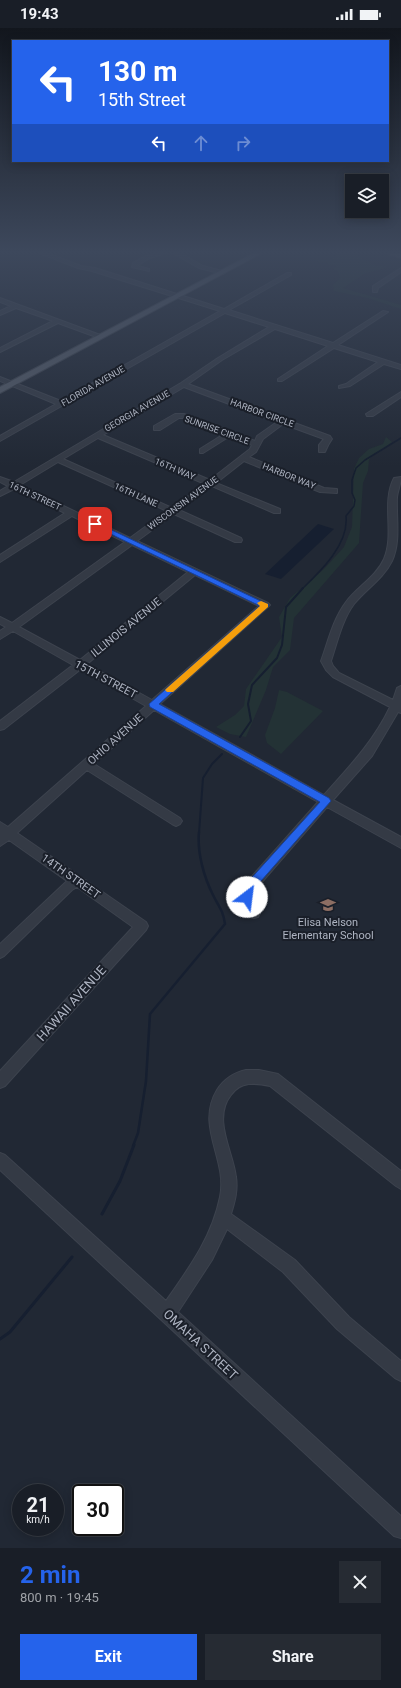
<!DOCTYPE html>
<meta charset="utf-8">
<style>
:root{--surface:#191e27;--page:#262b33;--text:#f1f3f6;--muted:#9fa2a7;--line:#373c44;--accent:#2563eb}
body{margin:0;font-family:Roboto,sans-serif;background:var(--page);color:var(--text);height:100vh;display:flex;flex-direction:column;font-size:15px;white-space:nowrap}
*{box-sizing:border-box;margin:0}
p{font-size:13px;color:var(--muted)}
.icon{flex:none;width:22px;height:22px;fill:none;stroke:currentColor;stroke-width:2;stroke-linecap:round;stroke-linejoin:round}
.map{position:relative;height:1520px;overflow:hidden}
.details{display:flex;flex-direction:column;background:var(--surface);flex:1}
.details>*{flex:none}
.guide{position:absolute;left:12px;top:12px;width:377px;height:122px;border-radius:0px;box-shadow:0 2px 10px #0003,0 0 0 1px var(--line);background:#2563eb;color:#fff;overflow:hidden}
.buttons{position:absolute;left:345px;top:146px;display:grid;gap:8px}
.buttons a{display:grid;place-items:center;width:44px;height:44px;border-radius:0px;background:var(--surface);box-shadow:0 2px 10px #0003,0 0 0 1px var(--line);font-size:20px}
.speed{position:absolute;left:12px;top:1456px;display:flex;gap:8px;font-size:20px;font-weight:700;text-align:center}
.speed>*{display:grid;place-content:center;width:52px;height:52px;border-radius:50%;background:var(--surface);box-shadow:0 2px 10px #0003,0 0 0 1px var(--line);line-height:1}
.speed small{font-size:10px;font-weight:400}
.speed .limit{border:2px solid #111;border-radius:6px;background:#fff;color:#111}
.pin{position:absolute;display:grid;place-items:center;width:34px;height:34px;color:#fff;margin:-17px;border-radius:8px;box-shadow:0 2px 6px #0006}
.me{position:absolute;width:44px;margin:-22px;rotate:30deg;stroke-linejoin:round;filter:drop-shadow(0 0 3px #0008)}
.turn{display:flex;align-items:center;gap:14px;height:84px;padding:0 20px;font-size:18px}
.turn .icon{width:52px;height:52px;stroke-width:2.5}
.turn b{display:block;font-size:28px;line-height:34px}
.lanes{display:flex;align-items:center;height:38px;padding:0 20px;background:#0003;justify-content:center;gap:20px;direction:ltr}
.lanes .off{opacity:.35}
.round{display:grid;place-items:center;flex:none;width:42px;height:42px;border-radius:0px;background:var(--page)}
.overview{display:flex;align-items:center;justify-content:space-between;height:68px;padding:0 20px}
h1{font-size:24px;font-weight:700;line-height:30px;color:var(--accent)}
.action{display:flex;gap:8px;margin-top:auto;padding:8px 20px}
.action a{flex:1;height:46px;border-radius:0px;background:var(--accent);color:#fff;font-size:16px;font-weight:700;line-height:46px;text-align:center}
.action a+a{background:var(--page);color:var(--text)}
.status{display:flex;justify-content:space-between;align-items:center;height:28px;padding:0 20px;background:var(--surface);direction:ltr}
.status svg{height:11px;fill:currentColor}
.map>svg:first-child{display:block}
.green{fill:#233235}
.water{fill:#161f30}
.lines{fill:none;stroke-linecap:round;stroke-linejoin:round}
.stream-far3{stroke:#161f30;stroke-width:1.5}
.stream-far2{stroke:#161f30;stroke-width:2}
.stream-far1{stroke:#161f30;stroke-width:2.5}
.stream{stroke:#161f30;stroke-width:3}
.minor-casing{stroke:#3d434e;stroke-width:2}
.major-casing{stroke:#3d434e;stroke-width:2}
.minor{fill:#343a45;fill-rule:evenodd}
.major{fill:#525965;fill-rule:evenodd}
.route{fill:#2563eb;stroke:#184099}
.slow{fill:#f59e0b}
.labels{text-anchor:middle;stroke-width:4;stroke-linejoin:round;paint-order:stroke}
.far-street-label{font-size:9px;fill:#aeb4c2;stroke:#1a1f29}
.street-label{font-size:11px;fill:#aeb4c2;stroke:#1a1f29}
.poi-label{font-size:11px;fill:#aeb4c2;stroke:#1a1f29}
.near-street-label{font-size:13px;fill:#aeb4c2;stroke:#1a1f29}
</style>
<div class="status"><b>19:43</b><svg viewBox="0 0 49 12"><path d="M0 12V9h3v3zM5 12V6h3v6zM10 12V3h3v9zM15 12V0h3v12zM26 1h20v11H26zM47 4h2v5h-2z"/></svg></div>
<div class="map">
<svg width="401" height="1520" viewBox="0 0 401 1520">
<rect width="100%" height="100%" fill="#212834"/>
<!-- green -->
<path class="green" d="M338,225H357L360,230L375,237L388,239L364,246L343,260L401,277V281L368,270L334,263L333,257L340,250L338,244L333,240L339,239L314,232L333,231Z
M386,409L392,414L369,431L368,443L363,455L359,515L294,590L290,622L273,639L266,662L246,709L230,706L216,699L235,687L244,678L246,661L282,609L279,589L290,570L324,541L344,519L352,499L354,441L359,430L369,421L383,416Z
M279,662L287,664L323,683L281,726L267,715L265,707L275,680Z"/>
<!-- water -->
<path class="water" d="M318,496L334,501L281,551L265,546Z"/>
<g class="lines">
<!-- stream-far3 -->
<path class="stream-far3" d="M302,561C321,543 349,516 346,488L354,478L355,472L352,465V452L356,440L365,432L401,410"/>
<!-- stream-far2 -->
<path class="stream-far2" d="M240,709L251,693L248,676L252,657L277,630L282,617L286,579L303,560
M199,805L203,750L212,736L222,726"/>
<!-- stream-far1 -->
<path class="stream-far1" d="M133,1118L138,1105L146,1053L150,986L225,896C223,882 219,879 213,867C204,849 197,825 199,804"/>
<!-- stream -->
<path class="stream" d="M102,1186L120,1153L134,1117
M0,1311L10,1304L72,1229"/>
<!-- minor casing -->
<g class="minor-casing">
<path id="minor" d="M39,225H47L81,238L95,240L224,281L287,245H291V247L229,282L333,315L383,283L388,284L338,317L401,337V341L384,336L350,358L339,360V358L346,356L378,334L334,320L282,353H278V351L328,318L275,301L222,332L188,356L330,408L332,411C329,415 327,419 325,424H319V417L324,411L283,396L263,411L256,424L249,429L324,460L337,461V465L320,464L244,433L216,455L280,481V485H274L212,458L179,482L241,510L242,512L241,514H235L174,486L137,513L268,575L270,577L160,676L324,767C349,739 374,713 390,679L333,649L326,642L321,633C328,614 333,591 346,574C357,559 376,549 384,531C395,505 381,475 394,450L401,449C401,455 398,462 397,469C396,491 401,513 392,533C383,551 366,561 354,576C342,592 337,615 331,633L333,638L339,645L393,672L397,660L401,658V685L398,684L372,728L333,772L401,809V820L327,779L255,862L254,873L260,885L258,889L254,890L250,889C241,878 240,868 246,855L318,774L154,682L94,736L180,790L182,793L180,796L176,798L172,796L87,742L17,805L146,894L148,898L146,902L5,1058L0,1060V1043L133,899L77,859L72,862L4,928L0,930V916L67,853L9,812L0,818V794L8,799L146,678L81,641L4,701L0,702V693L73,637L13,603L0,611V603L6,599L0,596V589L12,595L125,514L72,488L0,534V527L65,485L14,461L0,468V463L8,458L0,454V449L14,454L181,355L218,330L269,299L225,285L0,413V408L56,376L0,353V349L61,373L220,283L92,243L78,240ZM184,359L277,394L257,408L255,413L184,386H175L154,398V402H160L179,390H183L224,406L200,421V425H203L230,408L252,417L250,421L210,452L103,407ZM98,410L205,456L172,480L63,431ZM58,434L167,483L130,510L20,457ZM132,517L188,544L80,632L19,599ZM195,547L259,578L152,672L87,636Z
M157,225H166L150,230L138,237V238L149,241V243L132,239L133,235L146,228Z
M173,225H180L203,238L226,244L223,246L199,240Z
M401,240V244L378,260L377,264H373V258Z
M0,270L103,308L104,309L99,310L58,295L0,324V320L53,293L16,280L0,287V283L11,278L0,274Z
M401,364V369L373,388H367L366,386Z
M246,1042H259L278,1046L401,1143V1161L396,1158L270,1058C255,1055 241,1053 231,1067C212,1091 233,1123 236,1149C238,1162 235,1173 231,1186L295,1232L349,1289L401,1333V1353L395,1350L337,1301L283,1244L227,1201L212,1232L178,1284L401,1488V1510L394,1508L0,1142V1125L5,1127L166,1273C189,1240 212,1209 220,1169C228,1131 195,1099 217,1062C224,1051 233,1045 246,1042Z"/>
</g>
<!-- major casing -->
<g class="major-casing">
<path id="major" d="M254,225H262L0,365V359Z
M388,225L401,226V230L389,226Z"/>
</g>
<!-- minor -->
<use href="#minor" class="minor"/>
<!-- major -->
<use href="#major" class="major"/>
</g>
<!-- sky -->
<linearGradient id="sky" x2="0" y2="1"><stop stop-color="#12161d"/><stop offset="0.51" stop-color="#3d485c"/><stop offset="1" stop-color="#3d485c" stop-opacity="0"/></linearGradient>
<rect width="401" height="438" fill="url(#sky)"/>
<!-- route -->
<path class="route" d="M92,495H97L269,577L159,676L329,770L331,773L254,861L250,872L247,873L243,872L242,869L246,856L320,774L150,679L149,676L260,578L92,497Z"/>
<!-- slow -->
<path class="slow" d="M261,573L268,576V579L173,664H167L165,662L167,660L260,578L257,575Z"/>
<!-- icons -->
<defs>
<g id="school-bare" transform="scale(1.2)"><path d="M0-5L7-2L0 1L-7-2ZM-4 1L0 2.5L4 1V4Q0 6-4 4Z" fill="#8d6e63" stroke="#1a1f29" stroke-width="2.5" paint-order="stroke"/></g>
</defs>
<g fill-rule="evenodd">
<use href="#school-bare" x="328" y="877"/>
</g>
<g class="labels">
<!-- far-street labels -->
<g class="far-street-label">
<text transform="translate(93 358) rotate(-30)" y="3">FLORIDA AVENUE</text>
<text transform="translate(137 383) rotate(-30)" y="3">GEORGIA AVENUE</text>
<text transform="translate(262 385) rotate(20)" y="3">HARBOR CIRCLE</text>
<text transform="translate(217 402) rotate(20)" y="3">SUNRISE CIRCLE</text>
<text transform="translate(175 441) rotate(23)" y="3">16TH WAY</text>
<text transform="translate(289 448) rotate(22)" y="3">HARBOR WAY</text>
<text transform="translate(136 467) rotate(24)" y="3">16TH LANE</text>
<text transform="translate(35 468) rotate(25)" y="3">16TH STREET</text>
<text transform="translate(183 475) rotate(-36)" y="3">WISCONSIN AVENUE</text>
</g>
<!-- street labels -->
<g class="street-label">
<text transform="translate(126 599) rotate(-39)" y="4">ILLINOIS AVENUE</text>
<text transform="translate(106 651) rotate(28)" y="4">15TH STREET</text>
<text transform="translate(115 711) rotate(-42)" y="4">OHIO AVENUE</text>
<text transform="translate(71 848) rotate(35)" y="4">14TH STREET</text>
</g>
<!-- poi labels -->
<g class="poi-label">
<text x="328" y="898">Elisa Nelson<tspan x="328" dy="13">Elementary School</tspan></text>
</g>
<!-- near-street labels -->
<g class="near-street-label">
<text transform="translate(71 975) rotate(-48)" y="5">HAWAII AVENUE</text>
<text transform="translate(201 1316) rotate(43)" y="5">OMAHA STREET</text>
</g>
</g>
</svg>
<div class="buttons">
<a><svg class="icon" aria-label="layers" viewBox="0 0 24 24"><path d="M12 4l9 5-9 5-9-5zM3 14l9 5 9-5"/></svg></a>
</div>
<div class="speed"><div>21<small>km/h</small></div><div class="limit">30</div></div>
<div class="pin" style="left:95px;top:496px;background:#d93025"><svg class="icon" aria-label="arrive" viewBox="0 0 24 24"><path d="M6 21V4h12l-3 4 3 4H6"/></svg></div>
<svg class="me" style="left:247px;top:869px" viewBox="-20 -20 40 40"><circle r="19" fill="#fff"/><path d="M0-13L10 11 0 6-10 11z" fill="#2563eb"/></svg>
<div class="guide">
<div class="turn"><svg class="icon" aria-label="left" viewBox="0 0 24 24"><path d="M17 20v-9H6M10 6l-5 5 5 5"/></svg><div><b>130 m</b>15th Street</div></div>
<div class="lanes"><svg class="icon" aria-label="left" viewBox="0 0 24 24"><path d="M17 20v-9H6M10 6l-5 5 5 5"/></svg><svg class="icon off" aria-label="ahead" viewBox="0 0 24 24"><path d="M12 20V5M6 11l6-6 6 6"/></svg><svg class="icon off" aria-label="right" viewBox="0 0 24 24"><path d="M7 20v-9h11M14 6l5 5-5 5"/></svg></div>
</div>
</div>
<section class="details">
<div class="overview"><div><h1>2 min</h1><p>800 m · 19:45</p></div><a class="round"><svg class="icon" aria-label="close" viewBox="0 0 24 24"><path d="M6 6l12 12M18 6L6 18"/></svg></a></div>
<div class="action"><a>Exit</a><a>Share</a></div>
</section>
